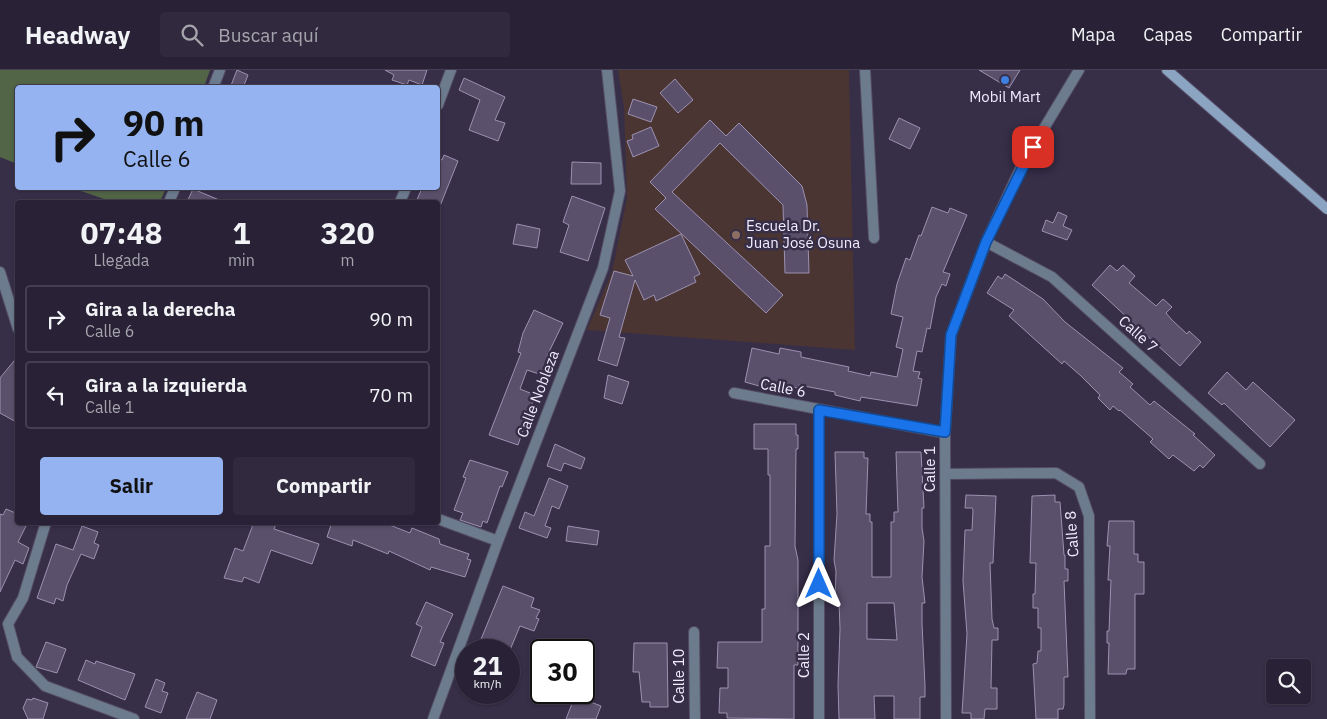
<!DOCTYPE html>
<html lang="es">
<meta charset="utf-8">
<style>
:root{--surface:#292236;--page:#312a3e;--text:#f1f3f6;--muted:#a5a4ad;--line:#453f51;--accent:#95b2f1}
body{margin:0;font-family:"IBM Plex Sans",sans-serif;background:var(--page);color:var(--text);height:100vh;display:flex;flex-direction:column;font-size:19px;white-space:nowrap}
*{box-sizing:border-box;margin:0}
p{font-size:16px;color:var(--muted)}
.icon{flex:none;width:28px;height:28px;fill:none;stroke:currentColor;stroke-width:2;stroke-linecap:round;stroke-linejoin:round}
.map{position:relative;flex:1;overflow:hidden}
.drawer{position:absolute;left:15px;top:130px;width:425px;height:325px;display:flex;flex-direction:column;background:var(--surface);border-radius:5px;box-shadow:0 1px 4px #0004,0 0 0 1px var(--line)}
.drawer>*{flex:none}
.banner{position:absolute;left:15px;top:15px;width:425px;height:105px;border-radius:5px;box-shadow:0 1px 4px #0004,0 0 0 1px var(--line);background:#95b2f1;color:#111;overflow:hidden}
.fabs{position:absolute;left:1266px;top:589px;display:grid;gap:10px}
.fabs a{display:grid;place-items:center;width:45px;height:45px;border-radius:5px;background:var(--surface);box-shadow:0 1px 4px #0004,0 0 0 1px var(--line);font-size:25px}
.speed{position:absolute;left:455px;top:569px;display:flex;gap:10px;font-size:25px;font-weight:700;text-align:center}
.speed>*{display:grid;place-content:center;width:65px;height:65px;border-radius:50%;background:var(--surface);box-shadow:0 1px 4px #0004,0 0 0 1px var(--line);line-height:1}
.speed small{font-size:12px;font-weight:400}
.speed .limit{border:2px solid #111;border-radius:8px;background:#fff;color:#111}
.pin{position:absolute;display:grid;place-items:center;width:42px;height:42px;color:#fff;margin:-21px;border-radius:10px;box-shadow:0 2px 8px #0006}
.me{position:absolute;width:55px;margin:-28px;rotate:0deg;stroke-linejoin:round;filter:drop-shadow(0 0 4px #0008)}
.turn{display:flex;align-items:center;gap:18px;height:105px;padding:0 25px;font-size:22px}
.turn .icon{width:65px;height:65px;stroke-width:2.5}
.turn b{display:block;font-size:35px;line-height:42px}
.eta{display:flex;justify-content:space-evenly;align-items:center;height:85px;text-align:center}
.eta b{font-size:30px;font-weight:700;line-height:35px}
.cta{display:flex;gap:10px;margin-top:auto;padding:10px 25px}
.cta a{flex:1;height:58px;border-radius:5px;background:var(--accent);color:#111;font-size:20px;font-weight:700;line-height:58px;text-align:center}
.cta a+a{background:var(--page);color:var(--text)}
ul{padding:0;list-style:none}
li{display:flex;align-items:center;gap:15px;height:68px;margin:0 10px 8px;padding:0 15px;border:2px solid var(--line);border-radius:5px}
li div{flex:1}
li b{display:block;font-size:19px}
li em{font-style:normal}
header{display:flex;align-items:center;gap:30px;box-sizing:border-box;height:70px;padding:0 25px;background:var(--surface);border-bottom:1px solid var(--line)}
header strong{font-size:24px}
nav{display:flex;gap:28px;margin-inline-start:auto;font-size:18px}
.search{width:350px;height:45px;background:var(--page);display:flex;align-items:center;gap:12px;box-sizing:border-box;padding:0 18px;border-radius:5px;color:var(--muted);font-size:19px}
.map>svg:first-child{display:block}
.education{fill:#4a3533}
.green{fill:#526546}
.building{fill:#5a506c;stroke:#9c91b0;fill-rule:evenodd}
.lines{fill:none;stroke-linecap:round;stroke-linejoin:round}
.street-casing{stroke:#554d65;stroke-width:12}
.secondary-casing{stroke:#554d65;stroke-width:12}
.street{stroke:#6c7c8e;stroke-width:10}
.secondary{stroke:#8ba4c1;stroke-width:10}
.route-casing{stroke:#114b97;stroke-width:12}
.route{stroke:#1a73e8;stroke-width:9}
.shop-dot{fill:#3f7fe0;stroke:#372e48;stroke-width:2}
.education-dot{fill:#8d6e63;stroke:#372e48;stroke-width:2}
.labels{text-anchor:middle;stroke-width:5;stroke-linejoin:round;paint-order:stroke}
.poi-label{font-size:15px;fill:#f2edfe;stroke:#372e48}
.street-label{font-size:15px;fill:#f2edfe;stroke:#372e48}
</style>
<header>
<strong>Headway</strong>
<div class="search"><svg class="icon" aria-label="search" viewBox="0 0 24 24"><circle cx="10" cy="10" r="6"/><path d="M15 15l6 6"/></svg>Buscar aquí</div>
<nav><a>Mapa</a><a>Capas</a><a>Compartir</a></nav>
</header>
<div class="map">
<svg width="1327" height="649" viewBox="0 0 1327 649">
<rect width="100%" height="100%" fill="#372e48"/>
<!-- education -->
<path class="education" d="M618,0H849L855,280L587,260L612,202L627,128L624,37Z"/>
<!-- green -->
<path class="green" d="M0,0H210L204,17L18,18L17,94L0,87Z
M72,118H166L160,132H113Z"/>
<!-- building -->
<path class="building" d="M237,0L248,5L243,18H230Z
M385,0H427L422,15L409,10L407,15L392,10L394,5Z
M979,0H1020L1009,18Z
M464,8L505,27L495,50L505,53L498,71L469,60L480,30L459,20Z
M675,9L693,30L678,43L660,23Z
M633,29L657,37L651,52L628,44Z
M899,48L920,58L910,79L889,69Z
M710,50L726,66L739,53L802,116L807,135L809,203H785L783,135L720,73L672,122L783,225L766,243L655,139L666,128L650,112Z
M651,57L659,76L633,87L627,71L633,69L632,65Z
M444,85L458,91L438,141V132H416L422,118H438V88L442,90Z
M572,92L601,93V114H571Z
M193,119L224,132H187Z
M572,126L605,138L588,191L560,182L569,155L563,152Z
M932,137L948,143L950,138L967,145L943,202L950,204L946,216L942,214L936,227L930,259L927,258L922,282L917,281L913,301L920,302L918,308L922,309L917,336L861,327L860,331L835,325V322L799,315L798,318L771,313L770,319L745,312L752,278L779,284L780,278L801,282V287L849,297L848,301L870,306L871,302L897,307L903,279L896,277L903,247L891,244L897,214L906,188L910,190L919,165L921,166Z
M1058,142L1067,146L1063,156L1072,160L1067,170L1042,161L1046,150L1053,153Z
M517,154L540,159L537,178L513,174Z
M681,164L700,204L694,207L696,212L656,231L654,225L644,230L635,210L619,267L625,268L617,296L598,290L610,248L600,245L614,201L633,206L625,190Z
M1110,195L1117,201L1123,195L1135,206L1129,213L1156,236L1163,229L1172,237L1166,243L1172,250L1187,264L1189,261L1201,272L1180,296L1092,215Z
M1005,204L1043,229L1065,252L1123,298L1119,302L1133,314L1130,317L1150,335L1154,331L1195,364L1193,365L1215,385L1203,398L1200,395L1194,401L1173,385L1169,389L1150,372L1153,369L1120,340L1119,341L1113,336L1110,340L1098,328L1100,325L1081,306L1064,291L1062,294L1009,246L1014,240L987,223L998,206L1002,209Z
M534,240L563,253L547,286L549,287L542,305L527,300L520,319L535,325L518,375L489,365L521,283L518,282L523,263Z
M18,286V353L0,343V308Z
M1227,302L1246,320L1253,312L1295,350L1270,377L1224,333L1222,335L1208,323Z
M608,305L629,312L622,334L604,328Z
M754,354H796V365H798V379H796L795,476L798,490V595H794V649L727,648V643H719L720,618H728V598H717L718,572H762V539H765V476H770V405H768V379H754Z
M555,374L585,388L581,399L564,393L561,401L547,396Z
M835,382H864V388H868L866,444H870V452H872V507H891V452H894V442H898L896,382H921L924,438H922V458L924,471L922,507L925,533H922V553L925,616V627H920V649H894V626H874L875,649H839L838,615L840,559L839,532H835L836,501L834,490L837,444ZM867,533H894L897,570L867,569Z
M470,390L508,402L502,417L500,416L487,453L483,451L481,457L460,450L463,443L454,440L466,408L463,407Z
M549,408L568,416L559,439L552,436L545,456L551,458L547,468L519,458L525,442L534,446Z
M966,425L996,426L993,493H990L992,549L994,558H998V570H992L991,618H997V639H985L984,649H971V643H962L967,564L963,511L965,460H972L973,440L972,438H965Z
M1055,425V432H1060L1064,485H1065V499H1068V511H1064L1068,607H1064V635L1063,639H1058V649H1036L1033,594L1037,593L1038,581H1041V558H1038V538H1033V524H1035L1036,493H1030L1032,426Z
M6,439L18,444V452H28L18,472L29,478L23,494L15,490L0,522V444L3,445Z
M1109,451H1134V484H1138V492H1144V524H1135V599H1127L1126,604H1108L1109,573H1107V561H1109L1111,510H1108L1110,476H1107Z
M254,452H277L274,459L319,474L312,494L271,480L259,513L244,507L242,512L224,508L235,478L243,481Z
M332,452H382L410,463L412,458L439,469L440,474L469,484L467,489L471,490L465,507L431,497L430,500L389,481L388,484L353,470L352,476L327,467Z
M82,456L98,462L94,473L99,475L94,489L81,484L67,515L63,531L56,528L54,534L37,528L56,474L73,480Z
M568,456L599,461L597,475L566,471Z
M503,516L534,528L531,537L540,540L536,548L539,549L534,561L520,556L510,580H495L479,574Z
M426,532L453,544L440,572L444,573L435,596L411,586L422,557L416,554Z
M46,572L66,579L57,603L36,597Z
M634,573H667L668,637H650V632H642L639,602H633Z
M86,590L95,594L96,591L135,604L125,630L78,610Z
M156,609L165,613L162,621L168,623L161,643L145,637Z
M197,622L217,630L210,649H186Z
M575,626L601,636L596,649H566Z
M33,628L48,633L43,649H28L23,638L27,629L32,630Z"/>
<g class="lines">
<!-- street casing -->
<g class="street-casing">
<path id="street" d="M865,0L874,168
M213,18L220,0
M438,35L451,0
M169,132L175,118
M400,132L406,118
M986,172L1052,207L1260,394
M0,202L18,259
M734,323L945,363
M945,404L1056,403L1079,417L1089,446L1090,649
M438,449L498,471
M46,452L23,528L8,554L17,587L45,616L134,649
M694,562L695,649
M433,649L498,471L603,198L620,121L607,0
M819,649V340
M946,649L945,363L951,265L986,172L1022,95L1079,0"/>
</g>
<!-- secondary casing -->
<g class="secondary-casing">
<path id="secondary" d="M1167,0L1327,139"/>
</g>
<!-- street -->
<use href="#street" class="street"/>
<!-- secondary -->
<use href="#secondary" class="secondary"/>
</g>
<g class="lines">
<!-- route casing -->
<g class="route-casing">
<path id="route" d="M819,514V340L945,362L951,265L986,172L1033,77"/>
</g>
<!-- route -->
<use href="#route" class="route"/>
</g>
<!-- markers -->
<circle class="shop-dot" cx="1005" cy="10" r="5"/>
<circle class="education-dot" cx="736" cy="165" r="5"/>
<g class="labels">
<!-- poi labels -->
<g class="poi-label">
<text x="1005" y="32">Mobil Mart</text>
<text x="746" y="161" text-anchor="start">Escuela Dr.<tspan x="746" dy="17">Juan José Osuna</tspan></text>
</g>
<!-- street labels -->
<g class="street-label">
<text transform="translate(1138 264) rotate(42)" y="5">Calle 7</text>
<text transform="translate(783 318) rotate(11)" y="5">Calle 6</text>
<text transform="translate(538 324) rotate(-69)" y="5">Calle Nobleza</text>
<text transform="translate(930 399) rotate(-90)" y="5">Calle 1</text>
<text transform="translate(1072 464) rotate(-94)" y="5">Calle 8</text>
<text transform="translate(804 585) rotate(-90)" y="5">Calle 2</text>
<text transform="translate(679 606) rotate(-90)" y="5">Calle 10</text>
</g>
</g>
</svg>
<div class="fabs">
<a><svg class="icon" aria-label="search" viewBox="0 0 24 24"><circle cx="10" cy="10" r="6"/><path d="M15 15l6 6"/></svg></a>
</div>
<div class="speed"><div>21<small>km/h</small></div><div class="limit">30</div></div>
<div class="pin" style="left:1033px;top:77px;background:#d93025"><svg class="icon" aria-label="arrive" viewBox="0 0 24 24"><path d="M6 21V4h12l-3 4 3 4H6"/></svg></div>
<svg class="me" style="left:819px;top:514px" viewBox="-20 -20 40 40"><path d="M0-17L14 15 0 8-14 15z" fill="#1a73e8" stroke="#fff" stroke-width="4"/></svg>
<div class="banner">
<div class="turn"><svg class="icon" aria-label="right" viewBox="0 0 24 24"><path d="M7 20v-9h11M14 6l5 5-5 5"/></svg><div><b>90 m</b>Calle 6</div></div>
</div>
<section class="drawer">
<div class="eta">
<div><b>07:48</b><p>Llegada</p></div>
<div><b>1</b><p>min</p></div>
<div><b>320</b><p>m</p></div>
</div>
<ul>
<li><svg class="icon" aria-label="right" viewBox="0 0 24 24"><path d="M7 20v-9h11M14 6l5 5-5 5"/></svg><div><b>Gira a la derecha</b><p>Calle 6</p></div><em>90 m</em></li>
<li><svg class="icon" aria-label="left" viewBox="0 0 24 24"><path d="M17 20v-9H6M10 6l-5 5 5 5"/></svg><div><b>Gira a la izquierda</b><p>Calle 1</p></div><em>70 m</em></li>
</ul>
<div class="cta"><a>Salir</a><a>Compartir</a></div>
</section>
</div>
